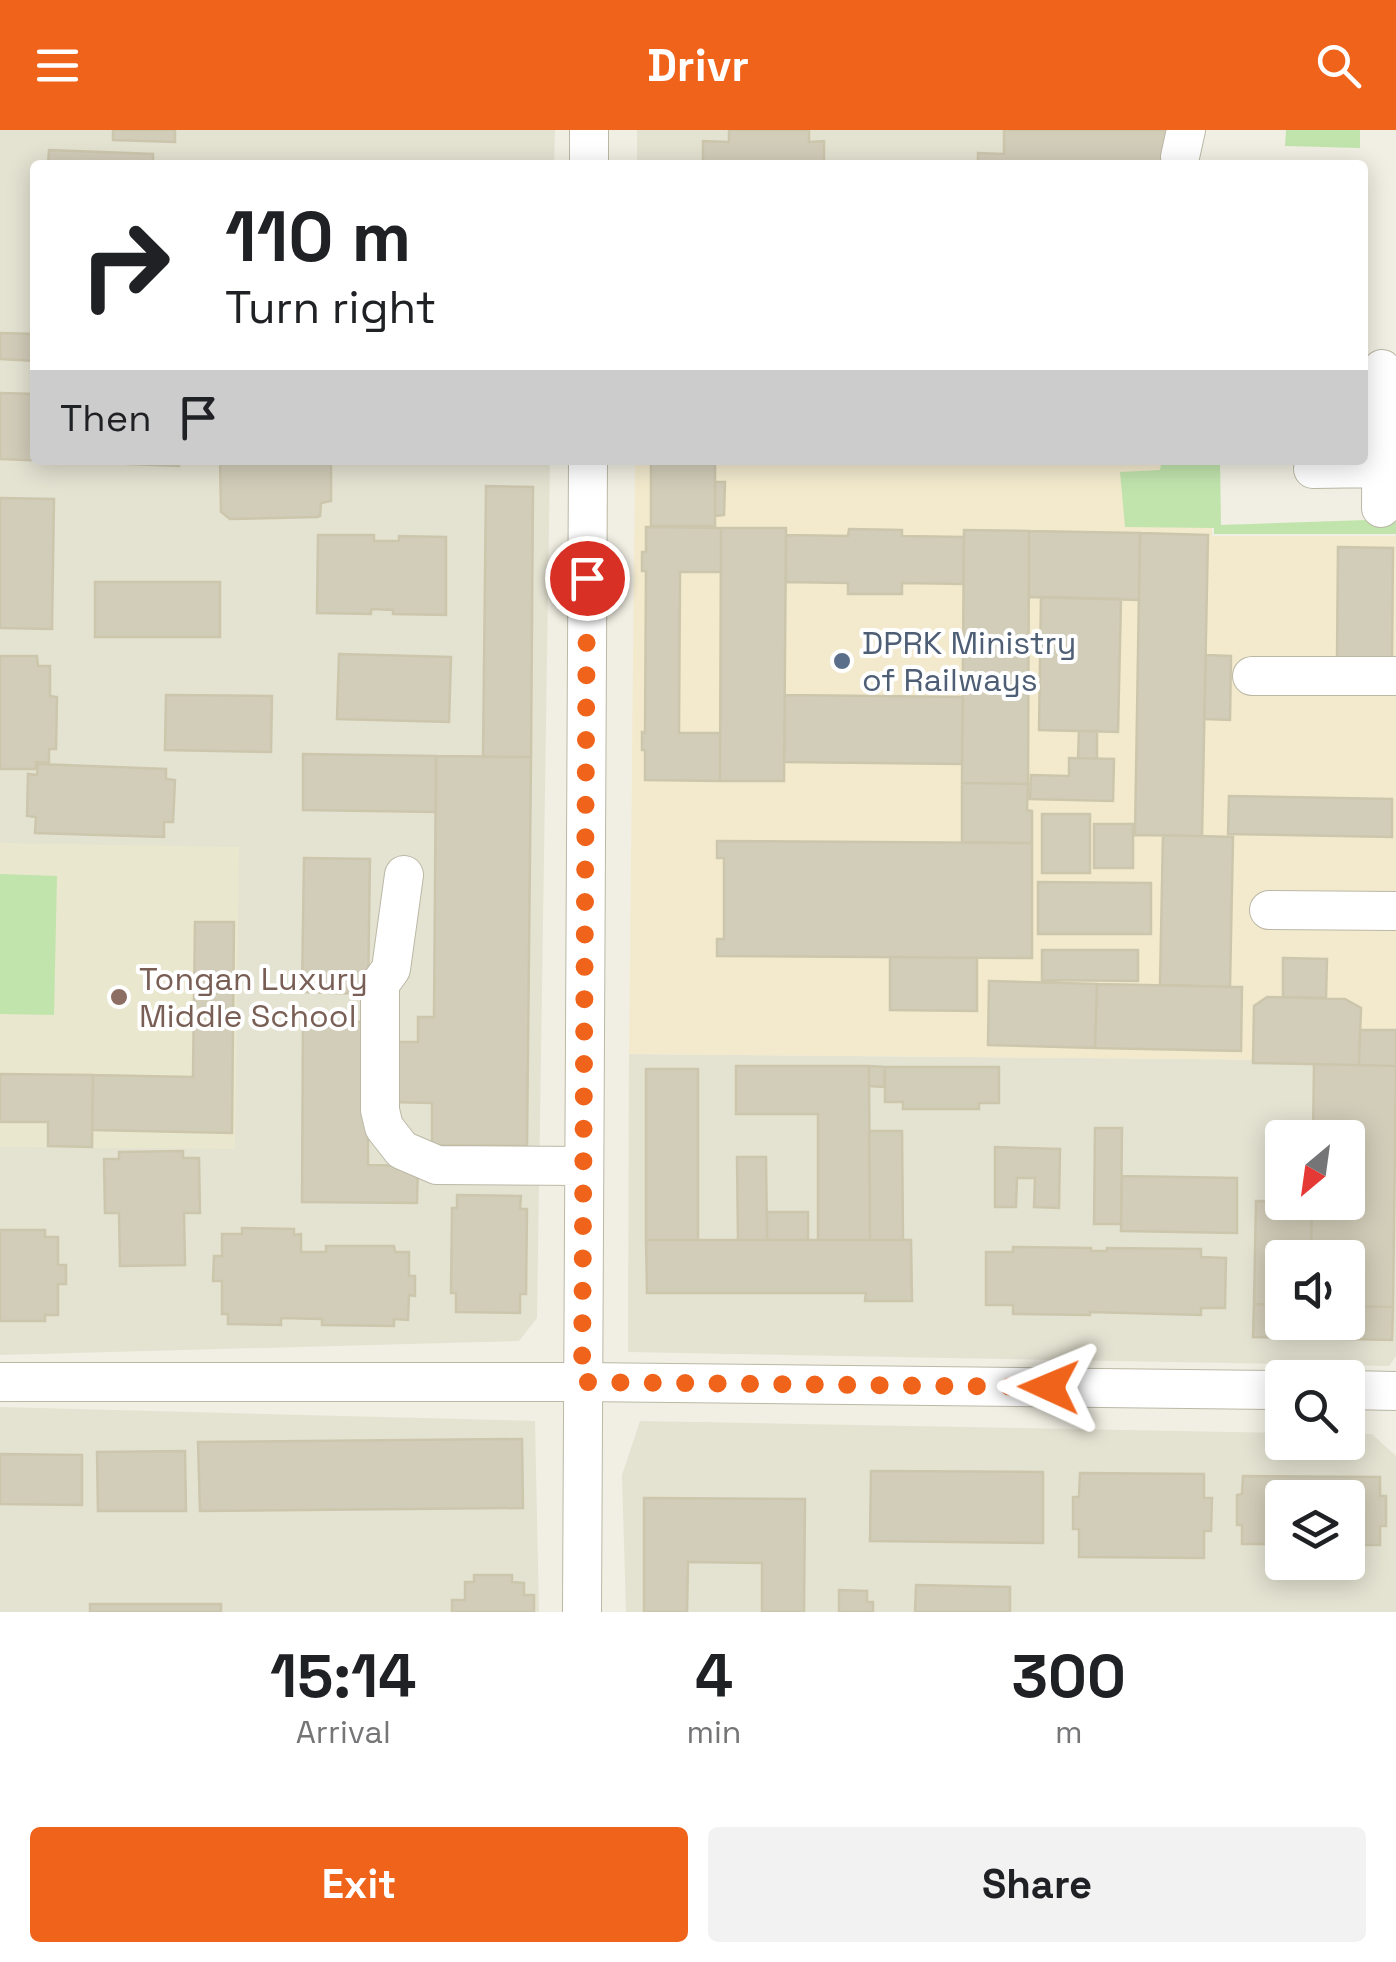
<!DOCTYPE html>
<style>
:root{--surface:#fff;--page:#f2f2f2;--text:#202124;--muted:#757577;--accent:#f0631b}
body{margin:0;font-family:"Space Grotesk",sans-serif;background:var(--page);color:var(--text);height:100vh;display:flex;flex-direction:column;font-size:38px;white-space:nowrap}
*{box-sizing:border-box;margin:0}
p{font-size:32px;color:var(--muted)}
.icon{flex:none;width:55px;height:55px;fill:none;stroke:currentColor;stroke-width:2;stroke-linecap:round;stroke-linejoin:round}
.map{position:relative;height:1482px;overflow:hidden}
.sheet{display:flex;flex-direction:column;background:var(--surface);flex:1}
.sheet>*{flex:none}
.hud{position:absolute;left:30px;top:30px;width:1338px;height:305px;border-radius:10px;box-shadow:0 5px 25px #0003;background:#fff;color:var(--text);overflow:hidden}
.needle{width:65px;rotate:209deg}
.tools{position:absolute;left:1265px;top:990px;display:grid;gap:20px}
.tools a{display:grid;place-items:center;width:100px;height:100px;border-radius:10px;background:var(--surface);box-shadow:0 5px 25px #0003;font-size:50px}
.pin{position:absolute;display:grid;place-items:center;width:85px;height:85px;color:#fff;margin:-42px;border:5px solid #fff;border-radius:50%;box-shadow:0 2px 10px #0007}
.me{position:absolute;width:110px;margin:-55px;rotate:271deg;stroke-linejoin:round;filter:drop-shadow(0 0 8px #0008)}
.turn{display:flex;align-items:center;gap:35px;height:210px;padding:0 30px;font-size:45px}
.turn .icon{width:130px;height:130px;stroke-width:2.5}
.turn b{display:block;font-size:70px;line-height:85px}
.then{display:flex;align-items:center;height:95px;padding:0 30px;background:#0003;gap:20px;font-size:38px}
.eta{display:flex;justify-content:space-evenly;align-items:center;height:170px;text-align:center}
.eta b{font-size:60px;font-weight:800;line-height:70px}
.primary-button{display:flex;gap:20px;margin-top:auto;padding:20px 30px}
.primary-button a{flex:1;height:115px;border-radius:10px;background:var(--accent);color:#fff;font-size:40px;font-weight:800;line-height:115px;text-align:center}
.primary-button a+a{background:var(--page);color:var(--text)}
header{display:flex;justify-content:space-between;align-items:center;height:130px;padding:0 30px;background:var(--accent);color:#fff;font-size:45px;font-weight:800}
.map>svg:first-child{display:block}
.residential{fill:#e4e2d1;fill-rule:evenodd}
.commercial{fill:#f3eace}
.education{fill:#e9e7cd}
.green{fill:#c1e4ad}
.building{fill:#d2cdb9;stroke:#ccc6ad;stroke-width:2.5}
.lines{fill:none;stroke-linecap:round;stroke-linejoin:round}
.minor-casing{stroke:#bbb8a6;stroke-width:40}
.minor{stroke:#fff;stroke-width:38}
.route{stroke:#f0631b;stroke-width:18;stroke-dasharray:0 32.4}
.service-dot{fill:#5c6f8a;stroke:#fff;stroke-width:4}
.education-dot{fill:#8d6e63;stroke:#fff;stroke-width:4}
.labels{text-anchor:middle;stroke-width:8;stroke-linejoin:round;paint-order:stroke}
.service-label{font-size:32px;fill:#4e5e75;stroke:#fff;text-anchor:start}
.education-label{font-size:32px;fill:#785e54;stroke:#fff;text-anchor:start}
</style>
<header><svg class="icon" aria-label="menu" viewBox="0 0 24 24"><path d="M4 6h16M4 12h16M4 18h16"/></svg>Drivr<svg class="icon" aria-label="search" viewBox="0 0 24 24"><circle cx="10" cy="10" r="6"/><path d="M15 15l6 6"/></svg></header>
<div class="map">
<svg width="1396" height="1482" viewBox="0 0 1396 1482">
<rect width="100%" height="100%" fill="#f1efe3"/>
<!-- residential -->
<path class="residential" d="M0,0H555L554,35H35V330H550L537,1188L519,1211L0,1225Z
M637,0H1004V24L978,23V35H637Z
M629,924L1396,931V1226L1389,1236L628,1222ZM1282,1008H1348V1072H1282ZM1282,1128H1348V1192H1282Z
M0,1277L535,1291L539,1482H0Z
M640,1291L1282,1303V1312H1348V1304H1372L1396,1326V1482H626L622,1345ZM1282,1368H1348V1432H1282Z"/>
<!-- commercial -->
<path class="commercial" d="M635,330H1212V406H1396V931L629,924Z"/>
<!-- education -->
<path class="education" d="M0,713L239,717L235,1019L0,1017Z"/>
<!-- green -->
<path class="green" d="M1286,0H1360V18L1285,16Z
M1162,330H1220L1221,395L1396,389V404H1214V398L1125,397L1120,342L1160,340Z
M0,744L57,746L54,885L0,884Z"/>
<!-- building -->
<path class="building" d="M113,0H175V12L113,10Z
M729,0H809V12L824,11V35H703V11L729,12Z
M1004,0H1168L1193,35H978V23L1004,24Z
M49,20L153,24V35H48Z
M0,203L35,204V231L0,229Z
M0,263L35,264V330H179V336L0,329Z
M220,330H331V371L321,373L320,386L317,387L230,389L221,382Z
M651,330H715V396H651Z
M715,352H725L724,385L715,386Z
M486,356L533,357L531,627H483Z
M0,368L54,369L52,499L0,498Z
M646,397L721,398V442H680L679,603H720V651L645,650V620H642V602L645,603L646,441H642V422H646Z
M721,398H786L784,651H720Z
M849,399L902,400V406L964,407L963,454L902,453V464H848V453L786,452V405L848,406Z
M964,400L1029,401L1028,654L962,653Z
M1029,401L1140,403L1139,470L1029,467Z
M1140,403L1208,405L1202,706L1135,705Z
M318,405H374V411H399V406L446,407V485L393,484V480L371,479V484L317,483Z
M1338,417L1393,418L1392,531L1337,530Z
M95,452H220V507H95Z
M1041,467L1121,469L1118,602L1039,600Z
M339,524L451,527L449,592L337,589Z
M1206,525L1231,526L1230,590L1204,589Z
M0,526H37L38,536H50V566L57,567L56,619H49V633L36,632V639H0Z
M166,565L272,566L271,622L165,620Z
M785,565L963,567L962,634L784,632Z
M1079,601H1097V629L1078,628Z
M303,624L436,626V682L303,680Z
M436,626L531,627L527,1016L432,1015V973L387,972V912H418V887H434Z
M1069,628L1114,629L1113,671L1030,669L1031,645L1069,646Z
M38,634L166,639V649L175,650L173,692H164V707L35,703L36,687L27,686L28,644L37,645Z
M962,653L1028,654L1027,680L1032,681V713L962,712Z
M1229,666L1392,669V707L1228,704Z
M1042,684H1090V743H1042Z
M1094,694H1133V738H1094Z
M1163,705L1233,707L1230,857L1160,855Z
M717,711L1032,713V828L717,826V809H724V728H717Z
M304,728L370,729L368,864L302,862Z
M1038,752L1151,753V804H1038Z
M195,792H234L232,1003L92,1000L93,945L193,947Z
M1042,820H1138V851L1042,850Z
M890,827L977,828V881L890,880Z
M1283,828L1327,829L1326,868L1283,867Z
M989,851L1097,854L1095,918L988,915Z
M1097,854L1242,857L1241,921L1095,918Z
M1267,867L1345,869L1361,878L1359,935L1253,933L1254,876Z
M303,891L368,892V1035L418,1036L417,1073L302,1072Z
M1360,900H1396V936L1359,935Z
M1314,934L1396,936L1393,1177L1348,1176V1128H1311L1312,1072H1348V1008H1313Z
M736,936H869L870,1110H818V984H736Z
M869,936L885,937L884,957L869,956Z
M885,937H999V973H979V979H903V972H885Z
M646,939H698V1110H646Z
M0,944L93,945L92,1017L48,1016V992H0Z
M1095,998H1122L1121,1094H1094Z
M869,1001H902L903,1110H870Z
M995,1017L1060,1019L1059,1078L1034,1077L1035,1048H1017L1016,1077H995Z
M183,1021V1028H199L200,1083H184L185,1135L120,1136L119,1083H105L104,1029H119V1022Z
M737,1027H766L767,1110H738Z
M1122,1046L1237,1048V1103L1121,1101Z
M457,1065L521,1066L520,1079H527L526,1164H520V1183L456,1182V1163H451L452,1078H457Z
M1256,1071L1312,1072L1311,1128H1282V1175L1254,1174Z
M767,1082H808V1110H767Z
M242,1098L294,1099V1105L301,1104V1122H326V1116H394L395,1122H409V1146H415V1166L409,1165L408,1190L394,1189V1196L322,1195V1189L281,1188V1195L228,1194V1184H222V1151H213L214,1126H222V1104H242Z
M0,1100H45V1107H58V1135H66V1154H58V1185H45V1191H0Z
M646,1110H911L912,1171H865L866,1163H647Z
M1013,1117L1091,1118V1121H1107V1118L1201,1119V1127L1226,1128L1225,1178H1201V1185L1090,1182V1185L1013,1184V1175H986V1122H1013Z
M1254,1174L1282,1175V1192H1348V1176L1393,1177L1392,1210L1253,1207Z
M522,1309L523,1378L200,1381L198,1312Z
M185,1321L186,1381H98L97,1322Z
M0,1324L82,1325V1375L0,1374Z
M871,1341L1043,1342V1413L870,1411Z
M1080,1343L1204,1344V1368H1212L1211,1401H1204V1428L1079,1427V1399H1073V1367H1079Z
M1243,1346L1380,1347V1366H1386V1396H1380V1415H1348V1368H1282V1414H1242V1395H1237V1365L1242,1364Z
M644,1368L805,1369L804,1482H762V1433L688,1432L687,1482H644Z
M474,1445H512V1452L524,1453V1465H534V1482H452V1470H465V1452H474Z
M916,1455L1010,1457V1482H915Z
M839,1460L867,1461V1472H873V1482H839Z
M90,1474H221V1482H90Z"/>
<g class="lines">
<!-- minor casing -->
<g class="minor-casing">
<path id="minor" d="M589,0V35
M1180,27L1186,0
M1313,339L1381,338
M1381,378L1382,239
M1252,546H1396
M404,745L391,839L380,854V980L384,997L402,1020L437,1035L583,1036
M1269,780L1396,781
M0,1252H581L1282,1260
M1348,1260L1396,1261
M582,1482L588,330"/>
</g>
<!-- minor -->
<use href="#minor" class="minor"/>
</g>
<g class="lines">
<!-- route -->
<path class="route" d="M587,448L582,1252L1049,1257"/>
</g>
<!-- markers -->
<circle class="service-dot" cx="842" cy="531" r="10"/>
<circle class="education-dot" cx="119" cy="867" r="10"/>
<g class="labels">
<!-- service labels -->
<g class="service-label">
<text x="862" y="524">DPRK Ministry<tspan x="862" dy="37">of Railways</tspan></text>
</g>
<!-- education labels -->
<g class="education-label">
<text x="139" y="860">Tongan Luxury<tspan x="139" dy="37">Middle School</tspan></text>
</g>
</g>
</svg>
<div class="tools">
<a><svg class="needle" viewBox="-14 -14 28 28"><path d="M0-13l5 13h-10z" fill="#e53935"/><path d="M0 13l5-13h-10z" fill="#757577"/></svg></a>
<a><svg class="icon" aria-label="sound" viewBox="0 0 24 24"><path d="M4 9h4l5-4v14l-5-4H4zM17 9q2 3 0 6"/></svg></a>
<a><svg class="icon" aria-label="search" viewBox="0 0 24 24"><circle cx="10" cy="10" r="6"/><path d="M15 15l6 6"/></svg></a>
<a><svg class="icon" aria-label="layers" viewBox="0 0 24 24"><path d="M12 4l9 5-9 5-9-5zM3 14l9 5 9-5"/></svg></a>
</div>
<div class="pin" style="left:587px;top:448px;background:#d93025"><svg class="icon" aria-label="arrive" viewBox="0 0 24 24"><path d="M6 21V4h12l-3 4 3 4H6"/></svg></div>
<svg class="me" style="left:1049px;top:1257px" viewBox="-20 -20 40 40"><path d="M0-17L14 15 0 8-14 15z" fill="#f0631b" stroke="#fff" stroke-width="4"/></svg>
<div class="hud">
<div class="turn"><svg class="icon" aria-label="right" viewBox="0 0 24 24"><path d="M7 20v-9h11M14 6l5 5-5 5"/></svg><div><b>110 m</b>Turn right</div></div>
<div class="then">Then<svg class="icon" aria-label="arrive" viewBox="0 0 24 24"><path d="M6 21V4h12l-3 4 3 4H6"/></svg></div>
</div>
</div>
<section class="sheet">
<div class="eta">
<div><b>15:14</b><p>Arrival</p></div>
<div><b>4</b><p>min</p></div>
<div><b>300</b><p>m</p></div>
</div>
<div class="primary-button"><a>Exit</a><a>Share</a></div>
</section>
